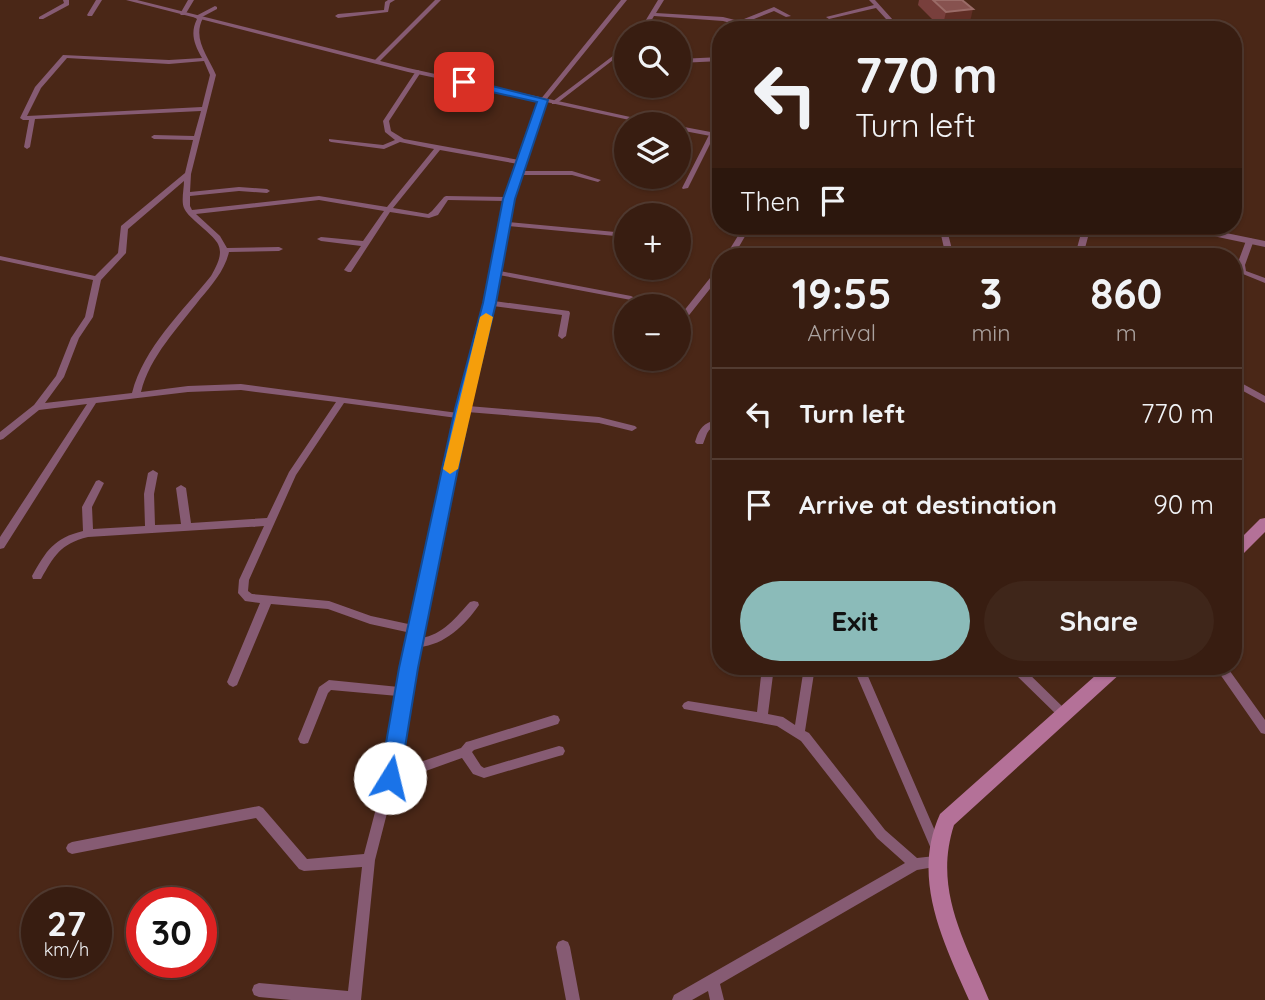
<!DOCTYPE html>
<meta charset="utf-8">
<style>
:root{--surface:#381d11;--page:#3f261a;--text:#f1f3f6;--muted:#aba29f;--line:#523b31;--accent:#8bbbb9}
body{margin:0;font-family:Quicksand,sans-serif;background:var(--page);color:var(--text);height:100vh;display:flex;flex-direction:column;font-size:26px;white-space:nowrap}
*{box-sizing:border-box;margin:0}
p{font-size:23px;color:var(--muted)}
.icon{flex:none;width:38px;height:38px;fill:none;stroke:currentColor;stroke-width:2;stroke-linecap:round;stroke-linejoin:round}
.map{position:relative;flex:1;overflow:hidden}
.panel{position:absolute;left:712px;top:248px;width:530px;height:427px;display:flex;flex-direction:column;background:var(--surface);border-radius:28px;box-shadow:0 2px 5px #0004,0 0 0 2px var(--line)}
.panel>*{flex:none}
.guide{position:absolute;left:712px;top:21px;width:530px;height:214px;border-radius:28px;box-shadow:0 2px 5px #0004,0 0 0 2px var(--line);background:#381d11;color:var(--text);overflow:hidden}
.tools{position:absolute;left:614px;top:21px;display:grid;gap:14px}
.tools a{display:grid;place-items:center;width:77px;height:77px;border-radius:50%;background:var(--surface);box-shadow:0 2px 5px #0004,0 0 0 2px var(--line);font-size:35px}
.speed{position:absolute;left:21px;top:887px;display:flex;gap:14px;font-size:35px;font-weight:700;text-align:center}
.speed>*{display:grid;place-content:center;width:91px;height:91px;border-radius:50%;background:var(--surface);box-shadow:0 2px 5px #0004,0 0 0 2px var(--line);line-height:1}
.speed small{font-size:18px;font-weight:400}
.speed .limit{border:10px solid #d22;background:#fff;color:#111}
.pin{position:absolute;display:grid;place-items:center;width:60px;height:60px;color:#fff;margin:-30px;border-radius:14px;box-shadow:0 4px 10px #0006}
.me{position:absolute;width:77px;margin:-38px;rotate:9deg;stroke-linejoin:round;filter:drop-shadow(0 0 5px #0008)}
.turn{display:flex;align-items:center;gap:24px;height:147px;padding:0 28px;font-size:32px}
.turn .icon{width:91px;height:91px;stroke-width:2.5}
.turn b{display:block;font-size:49px;line-height:60px}
.then{display:flex;align-items:center;height:66px;padding:0 28px;background:#0003;gap:14px;font-size:26px}
.eta{display:flex;justify-content:space-evenly;align-items:center;height:119px;text-align:center}
.eta b{font-size:42px;font-weight:700;line-height:49px}
.action{display:flex;gap:14px;margin-top:auto;padding:14px 28px}
.action a{flex:1;height:80px;border-radius:42px;background:var(--accent);color:#111;font-size:28px;font-weight:700;line-height:80px;text-align:center}
.action a+a{background:var(--page);color:var(--text)}
ul{padding:0;list-style:none}
li{display:flex;align-items:center;gap:21px;height:91px;padding:0 28px;border-top:2px solid var(--line)}
li div{flex:1}
li b{display:block;font-size:26px}
li em{font-style:normal}
.map>svg:first-child{display:block}
.lines{fill:none;stroke-linecap:round;stroke-linejoin:round}
.minor{fill:#865b73;fill-rule:evenodd}
.tertiary{fill:#865b73;fill-rule:evenodd}
.secondary{fill:#b47198;fill-rule:evenodd}
.wall{fill:#783f3c}
.shaded-wall{fill:#602e25}
.building{fill:#87524f;stroke:#9a6b67;stroke-width:2}
.route{fill:#1a73e8;stroke:#114b97;stroke-width:2}
.slow{fill:#f59e0b}
</style>
<div class="map">
<svg width="1265" height="1000" viewBox="0 0 1265 1000">
<rect width="100%" height="100%" fill="#4a2717"/>
<g class="lines">
<!-- minor -->
<path class="minor" d="M63,0H69V5L43,19H39V17L64,3Z
M96,0H102L92,16H88L87,15Z
M188,0H194L185,15H181L180,14Z
M388,0H395L390,3L388,12L338,18L335,16L338,14L384,10L385,2Z
M435,0H441L378,63H374V61Z
M621,0H627L546,100L522,171H572L601,180L598,182L572,175H521L513,199L508,222L626,233V237L508,226L500,271L631,296L635,298L631,300L499,275L494,301L569,311L570,313L566,336L562,339L558,336L562,315L493,306L468,406L599,417L635,426L637,428L632,431L599,423L467,412L421,638C443,635 456,617 470,602L474,601L478,602L479,605C465,625 445,645 419,647L410,692L397,770L461,748L466,742L470,741L554,715L558,716L560,720L558,724L474,750L472,752L481,766L484,768L559,746L563,747L565,751L563,755L559,756L484,778L473,774L462,758L395,782L375,860L361,1000H291L259,997L254,995L252,990L254,985L259,983L348,991L362,867L304,871L299,869L256,818L72,854L68,852L66,848L68,844L72,842L259,806L263,808L307,859L364,854L384,778L398,696L331,690L328,693L308,743L304,744L300,743L298,739L319,687L329,680L399,687L411,633L370,624L328,609L271,604L237,685L233,687L229,685L227,682L260,603L245,601L238,593L239,580L264,526L88,537C60,544 54,556 41,579H33L32,576C46,551 54,538 83,531L82,507L96,481L99,480L104,483L92,507L93,529L145,526L144,494L148,473L153,470L158,473L154,494L155,525L181,524L176,488L181,485L186,488L191,523L267,518L289,472L336,402L241,390L188,392L96,403L4,548L0,549V537L87,404L39,410L3,439L0,440V432L34,405L56,376L71,338L85,317L93,280L0,260V256L95,276L118,253L121,226L185,173L193,140L154,139L151,137L154,135L194,136L201,111L35,119L30,147L27,149L24,147L29,120H23L20,118L35,87L63,55L169,60L202,58C194,44 190,33 197,19L194,17L215,6L217,7V9L202,17L203,18C192,39 208,56 216,75L191,174L190,192L239,187L267,189L270,191L267,193L239,191L190,196V206L192,210L319,196L387,207L434,149L400,142L384,149L331,142L329,141V139L383,145L395,140L385,132L383,121L416,71L418,70L421,72L389,121L391,131L404,139L519,160L540,100ZM67,58L169,64L204,61L210,75L202,107L27,116L41,88ZM440,150L518,164L506,197L446,196L444,197L432,211L428,214L393,208ZM184,181C184,189 181,201 184,208C186,213 191,217 195,221C218,242 229,245 211,276C182,312 144,347 132,393L45,403L64,377L79,338L93,317L101,280L126,253L128,229ZM319,200L384,211L363,241L321,237L317,239L321,241L361,246L344,270L348,272H351L390,212L429,218L438,215L448,200L505,201L486,303L458,413L241,384L188,386L141,392C150,356 178,328 200,299C212,285 225,270 229,252L279,251L283,249L279,247L227,248L220,236L196,214ZM344,403L457,418L413,625L371,616L329,601L252,594L248,591L249,580L296,475Z
M658,0H664L656,13L723,17L739,21L774,7L791,16L786,17L774,11L744,23L755,26L756,27L753,29L723,21L654,16L644,33H638Z
M869,0H875L902,30H896L889,22L854,30H843L886,19L876,8L829,19L826,17L874,5Z
M626,46V50L556,104H552V102Z
M721,57V61L679,63V59Z
M710,133L715,134L688,188L683,189L682,188Z
M744,226H751L733,257H725Z
M939,226H946L954,257H946Z
M1083,226H1091L1085,248L1087,257H1079L1077,248Z
M1247,238H1250L1254,240L1245,265L1246,271L1265,278V283L1238,272L1237,265Z
M718,268H721V275L682,324H679V317Z
M657,359H665L662,366H656L655,364Z
M1234,379L1265,396V403L1234,386Z
M712,421H721V427C706,427 708,433 703,444H697L695,442C698,432 701,425 712,421Z
M762,667H774L768,714L783,717L795,725L804,667H815L805,731L809,733L885,830L917,858L935,856L940,858L941,862L940,866L917,870L720,984L724,1000H710L708,991L692,1000H672L674,995L905,863L877,838L801,741L777,726L684,709L682,706L684,703L688,701L757,712Z
M853,667H864L942,847L940,851L936,853L932,851Z
M1010,667H1022L1068,712L1070,715L1068,718L1064,720L1060,718L1011,670Z
M1215,667H1227L1265,720V734L1261,733Z
M563,940L568,942L570,947L580,1000H566L556,947L558,942Z"/>
<!-- tertiary -->
<path class="tertiary" d="M126,0H137L408,68L662,124H648L408,72Z
M679,126L721,134V138L679,130Z
M1176,226H1192L1265,241V247L1180,229Z"/>
<!-- secondary -->
<path class="secondary" d="M1265,518V532L1239,558L1234,559V545L1260,519Z
M1105,667H1124L1122,672L954,825C933,890 965,941 989,1000H969C943,941 911,878 940,814Z"/>
</g>
<!-- wall -->
<path class="wall" d="M919,0H962L969,26L942,29L918,5Z"/>
<!-- shaded-wall -->
<path class="shaded-wall" d="M973,9L969,26L942,29L946,12Z"/>
<!-- building -->
<path class="building" d="M933,0H962L973,9L946,12Z"/>
<!-- route -->
<path class="route" d="M464,79L548,100L515,199L496,303L470,409L418,668L400,778L397,785L390,787L383,785L380,778L399,668L455,409L483,303L503,199L537,102L460,85Z"/>
<!-- slow -->
<path class="slow" d="M486,313L493,317L458,469L450,474L443,469L480,317Z"/>
</svg>
<div class="tools">
<a><svg class="icon" aria-label="search" viewBox="0 0 24 24"><circle cx="10" cy="10" r="6"/><path d="M15 15l6 6"/></svg></a>
<a><svg class="icon" aria-label="layers" viewBox="0 0 24 24"><path d="M12 4l9 5-9 5-9-5zM3 14l9 5 9-5"/></svg></a>
<a>+</a>
<a>−</a>
</div>
<div class="speed"><div>27<small>km/h</small></div><div class="limit">30</div></div>
<div class="pin" style="left:464px;top:82px;background:#d93025"><svg class="icon" aria-label="arrive" viewBox="0 0 24 24"><path d="M6 21V4h12l-3 4 3 4H6"/></svg></div>
<svg class="me" style="left:390px;top:778px" viewBox="-20 -20 40 40"><circle r="19" fill="#fff"/><path d="M0-13L10 11 0 6-10 11z" fill="#1a73e8"/></svg>
<div class="guide">
<div class="turn"><svg class="icon" aria-label="left" viewBox="0 0 24 24"><path d="M17 20v-9H6M10 6l-5 5 5 5"/></svg><div><b>770 m</b>Turn left</div></div>
<div class="then">Then<svg class="icon" aria-label="arrive" viewBox="0 0 24 24"><path d="M6 21V4h12l-3 4 3 4H6"/></svg></div>
</div>
<section class="panel">
<div class="eta">
<div><b>19:55</b><p>Arrival</p></div>
<div><b>3</b><p>min</p></div>
<div><b>860</b><p>m</p></div>
</div>
<ul>
<li><svg class="icon" aria-label="left" viewBox="0 0 24 24"><path d="M17 20v-9H6M10 6l-5 5 5 5"/></svg><div><b>Turn left</b></div><em>770 m</em></li>
<li><svg class="icon" aria-label="arrive" viewBox="0 0 24 24"><path d="M6 21V4h12l-3 4 3 4H6"/></svg><div><b>Arrive at destination</b></div><em>90 m</em></li>
</ul>
<div class="action"><a>Exit</a><a>Share</a></div>
</section>
</div>
